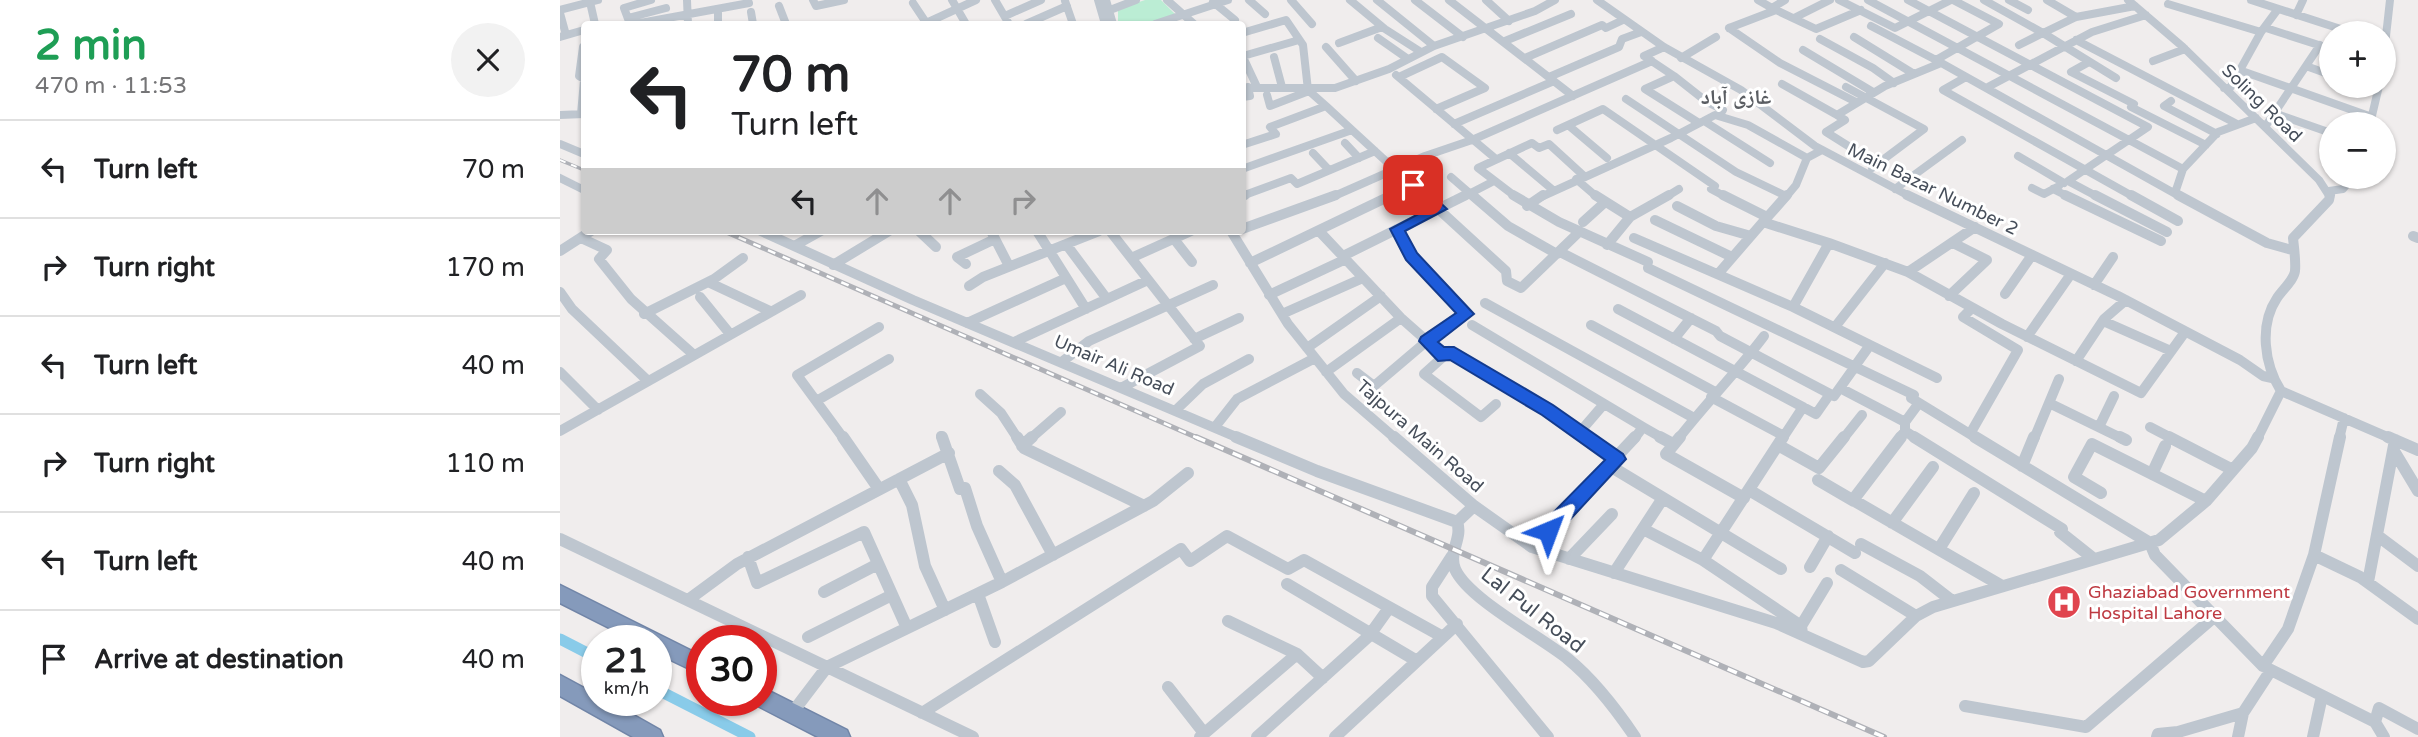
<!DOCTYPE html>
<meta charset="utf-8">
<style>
:root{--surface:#fff;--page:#f2f2f2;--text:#202124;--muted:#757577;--line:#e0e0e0}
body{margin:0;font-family:"Varela Round","Noto Naskh Arabic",sans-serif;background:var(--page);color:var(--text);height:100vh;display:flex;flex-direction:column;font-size:26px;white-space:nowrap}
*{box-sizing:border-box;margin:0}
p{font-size:23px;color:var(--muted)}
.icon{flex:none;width:38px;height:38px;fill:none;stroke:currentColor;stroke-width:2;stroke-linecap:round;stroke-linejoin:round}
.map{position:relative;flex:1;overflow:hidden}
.drawer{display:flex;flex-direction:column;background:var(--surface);width:560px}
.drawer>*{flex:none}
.banner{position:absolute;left:21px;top:21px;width:665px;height:214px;border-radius:7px;box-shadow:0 2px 5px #0004;background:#fff;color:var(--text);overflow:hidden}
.tools{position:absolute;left:1759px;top:21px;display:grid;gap:14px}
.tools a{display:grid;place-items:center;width:77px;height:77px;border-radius:50%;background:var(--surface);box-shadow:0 2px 5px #0004;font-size:35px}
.speed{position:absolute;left:21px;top:625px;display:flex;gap:14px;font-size:35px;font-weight:700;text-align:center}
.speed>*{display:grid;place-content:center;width:91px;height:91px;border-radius:50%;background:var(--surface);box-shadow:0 2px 5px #0004;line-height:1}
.speed small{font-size:18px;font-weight:400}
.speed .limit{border:10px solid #d22;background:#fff;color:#111}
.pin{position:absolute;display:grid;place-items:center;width:60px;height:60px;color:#fff;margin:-30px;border-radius:14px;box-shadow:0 4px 10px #0006}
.me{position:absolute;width:77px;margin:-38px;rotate:44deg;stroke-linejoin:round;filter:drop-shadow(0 0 5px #0008)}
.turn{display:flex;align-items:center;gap:24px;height:147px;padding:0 35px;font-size:32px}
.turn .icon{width:91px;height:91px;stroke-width:2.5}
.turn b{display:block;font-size:49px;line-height:60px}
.lanes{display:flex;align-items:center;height:66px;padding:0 35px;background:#0003;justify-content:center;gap:35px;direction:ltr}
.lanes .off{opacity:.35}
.round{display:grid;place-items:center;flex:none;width:74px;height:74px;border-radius:37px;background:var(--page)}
.headline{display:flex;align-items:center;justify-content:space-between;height:119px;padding:0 35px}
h1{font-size:42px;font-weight:800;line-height:52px;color:#1e9e55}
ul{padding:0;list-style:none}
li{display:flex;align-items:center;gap:21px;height:98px;padding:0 35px;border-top:2px solid var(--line)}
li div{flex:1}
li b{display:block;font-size:26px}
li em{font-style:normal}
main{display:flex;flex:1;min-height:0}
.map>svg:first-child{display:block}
.green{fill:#bbedd4}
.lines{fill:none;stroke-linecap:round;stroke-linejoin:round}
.canal{stroke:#89cbe9;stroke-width:11}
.highway-casing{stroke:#7185a7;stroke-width:3}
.minor-far2{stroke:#bec6cf;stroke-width:8}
.minor-far1{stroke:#bec6cf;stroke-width:10}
.minor{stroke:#bec6cf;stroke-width:12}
.highway{fill:#859abb;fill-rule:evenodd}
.rail-far2-casing{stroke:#afb1b7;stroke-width:3.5}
.rail-far1-casing{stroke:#afb1b7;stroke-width:5}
.rail-casing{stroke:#afb1b7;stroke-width:6}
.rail-far2{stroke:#fff;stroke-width:2;stroke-dasharray:6;stroke-linecap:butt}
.rail-far1{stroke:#fff;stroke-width:2.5;stroke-dasharray:8;stroke-linecap:butt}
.rail{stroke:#fff;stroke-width:3.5;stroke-dasharray:10;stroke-linecap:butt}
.route{fill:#1d5bda;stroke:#133b8e;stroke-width:2}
.labels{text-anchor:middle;stroke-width:6;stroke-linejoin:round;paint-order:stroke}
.street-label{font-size:18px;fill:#464e5a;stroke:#fff}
.health-label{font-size:18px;fill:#be3a42;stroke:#fff;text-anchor:start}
.far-district-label{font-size:21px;font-weight:bold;fill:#5a5d62;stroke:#fff}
.near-street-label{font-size:21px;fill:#464e5a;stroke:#fff}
</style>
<main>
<section class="drawer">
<div class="headline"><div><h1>2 min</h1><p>470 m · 11:53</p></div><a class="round"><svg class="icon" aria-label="close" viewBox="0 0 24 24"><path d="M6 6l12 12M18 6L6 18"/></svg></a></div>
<ul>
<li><svg class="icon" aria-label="left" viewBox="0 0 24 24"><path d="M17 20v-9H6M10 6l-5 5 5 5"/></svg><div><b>Turn left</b></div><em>70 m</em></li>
<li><svg class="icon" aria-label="right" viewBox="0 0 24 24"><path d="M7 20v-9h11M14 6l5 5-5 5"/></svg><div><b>Turn right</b></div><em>170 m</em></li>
<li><svg class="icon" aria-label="left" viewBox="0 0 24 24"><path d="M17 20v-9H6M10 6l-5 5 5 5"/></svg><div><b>Turn left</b></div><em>40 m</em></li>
<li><svg class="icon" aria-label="right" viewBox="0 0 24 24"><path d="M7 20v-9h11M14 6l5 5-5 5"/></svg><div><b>Turn right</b></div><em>110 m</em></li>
<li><svg class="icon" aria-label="left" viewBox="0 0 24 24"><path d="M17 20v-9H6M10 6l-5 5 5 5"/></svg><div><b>Turn left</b></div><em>40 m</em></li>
<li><svg class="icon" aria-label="arrive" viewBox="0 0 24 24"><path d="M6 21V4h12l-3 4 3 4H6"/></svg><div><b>Arrive at destination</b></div><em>40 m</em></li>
</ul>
</section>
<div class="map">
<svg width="1858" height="737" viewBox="0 0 1858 737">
<rect width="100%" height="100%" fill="#f0eded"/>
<!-- green -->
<path class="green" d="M585,0H601L616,15L588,24H558V9Z"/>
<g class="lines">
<!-- canal -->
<path class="canal" d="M0,639L37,658
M96,689L190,737"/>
<!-- highway casing -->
<g class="highway-casing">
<path id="highway" d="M0,585L142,656V675L96,653V640H73L0,603Z
M0,675L37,695V700H47L100,730L103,737H73L0,696Z
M201,687L287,730L290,737H258L194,704L192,700H201Z"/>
</g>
<!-- minor-far2 -->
<path class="minor-far2" d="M127,0L128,24
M253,0L256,6L284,0
M392,0L406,24
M435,0L449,24
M538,0L545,24
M546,0L553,24
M607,0L634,24
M689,0L705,14
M731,0L752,24
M790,0L825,29L861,52
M817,0L874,46
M855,0L903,37
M889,0L1013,96
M926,0L949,21
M1037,0L1104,47L1181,90L1255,146L1351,197
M1198,0L1212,8
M1279,0L1335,28L1391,0
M1308,0L1623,169L1615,193
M1348,0L1588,127L1508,181L1538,197
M1393,0L1439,24L1376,60L1621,197
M1424,0L1483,33L1516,17L1575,6
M1449,0L1468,10
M1487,0L1516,17
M1568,0L1623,47L1759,180L1770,197
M1691,0L1793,33
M505,1L513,24
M30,2L35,24
M653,2L675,20
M353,3L367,24
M1608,4L1701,32
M219,6L226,24
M158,9V24
M0,10L38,0
M550,10L576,0
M1216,10L1256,29L1301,10
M191,12L193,24
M0,13L6,35
M1736,15L1743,0
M445,16L481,0
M68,18L106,8
M1234,18L1270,0
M70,24L64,8L91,0
M75,24L189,3
M364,24L416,0
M466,24L507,6
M595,24L668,0
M1311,26L1376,60
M1169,28L1220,63L1296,102
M1169,28L1216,10L1212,8L1225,0
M1706,28L1771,49
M682,33L726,20L743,45L748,90L766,106
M0,37L24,30
M1294,37L1354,74
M818,38L848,59
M1260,39L1313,68L1334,83
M1516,40L1677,124
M945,41L1011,14
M779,43L822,27
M1459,45L1483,33L1556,78
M23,47L19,76L24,79
M766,47L796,81
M1104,47L1084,56L1114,76
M1243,50L1313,92
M1824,54L1830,0
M682,55L697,87
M683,56L739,40
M714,57L722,87
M965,58L1042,25L1046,28L1063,20
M1121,58L1156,37
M1593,61L1625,49
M1529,62L1511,72L1574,104L1571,107L1646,145
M1746,66L1771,75
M1679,70L1812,117
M836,75L936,159
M839,77L882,57L925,88L876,109
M989,77L1059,47L1062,39L1081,32
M1406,77L1383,90L1574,197
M1222,84L1277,115
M1804,86L1818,90
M1286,87L1364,129L1312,168
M682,88H775L829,69L874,46L975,11L995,0
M1426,88L1532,32L1586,15
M1664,88H1670L1701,32L1718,9
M707,95L710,106L749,91
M682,97L690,96L688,87
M1066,99L1176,172L1226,196
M1611,101L1604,106L1657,134
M1714,113L1771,133
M21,114L24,80
M0,115L24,114
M1144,121L1210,163
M1139,123L1085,89L1114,76L1147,102L1163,110L1159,116
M894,124L994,81
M1810,124L1819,86
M1008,125L1047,158
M1703,125L1707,124L1760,45
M997,130L1043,109L1155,186
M785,143L799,158
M0,144L24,154
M682,145L716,134L710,127L766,106L792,130
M753,153L769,170
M949,153L993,190
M1458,156L1504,183
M1317,164L1266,132L1285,120L1277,115L1325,86L1381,63
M682,169L792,130L865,197
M1623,169L1658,132L1696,118
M891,177L914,197
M0,178L24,190
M1016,179L1037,197
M1472,188L1484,194L1499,186
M1151,189L1166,197
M1335,189L1402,140
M1493,189L1509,197
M1769,191L1783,189L1793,177
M682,196L731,178L737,184L815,151
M772,197L865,156L912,140L1092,61
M829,197L853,185
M903,197L934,181
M956,197L918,168L972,143L979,148L989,144L1024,176
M981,197L1111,138L1155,115L1188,125L1247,158L1262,150
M1106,197L1119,189
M1226,197L1236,185L1247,158"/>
<!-- minor-far1 -->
<path class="minor-far1" d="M863,195L946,271L947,281L961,288L1018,233
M912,195L948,226L997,254
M953,195L999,222L1088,262
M1035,195L1070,217
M1163,195L1207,217
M1227,195L1203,222L1269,243
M1347,195L1558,296L1680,360L1703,376L1712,378
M1505,195L1601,241
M1535,195L1607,232
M1571,195L1618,221
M1618,195L1707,243L1732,250
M1770,195L1769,200L1733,238C1734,248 1736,261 1735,271C1734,280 1722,290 1717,298C1699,325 1704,364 1721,391L1832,439
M682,196L685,195
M967,206L983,195
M1117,206L1156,226L1191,236
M1095,220L1172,257
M1023,222L1044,203
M1415,227L1348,272L1442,324L1581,393L1625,332
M682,229L776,195
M201,231L353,300L681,439
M359,231L376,247
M431,231L449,266
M477,231L526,309
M550,231L640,346L561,388
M671,231L728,324L784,394L836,439
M759,231L841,318L884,356L889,351L987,410L1028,439
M1853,236L1858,238
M21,238L47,250L39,259L71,299L134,355
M1074,238L1233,307L1310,345
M614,239L632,262
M506,244L547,299
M1047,245L1070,217L1109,195
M234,246L261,231
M0,251L31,231
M1000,252L1156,331L1160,336L1270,394
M783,256L906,195
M571,258L631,231
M690,263L832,195
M406,264L397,257L435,239
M273,265L329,231
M1088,268L1354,395L1351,398L1418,439
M1158,274L1203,222
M148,282L210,311
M1534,285L1553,257
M409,286L423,277L539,231
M0,292L12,309L88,381
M1445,294L1472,255
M709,295L786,259
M1389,296L1427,260L1393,243
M140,297L170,334
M925,303L1134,418
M1233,307L1269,243L1348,272
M1058,309L1256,414L1270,394L1274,396L1294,368
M84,314L154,279L183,258
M722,314L803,278
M1543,321L1611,351
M407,323L506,278
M912,325L1083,427
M1031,325L1155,392
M1275,327L1325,263
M1467,337L1511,274
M634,339L679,318
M1114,339L1131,318
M454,342L588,280
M747,348L821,296
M884,356L864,374L921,417L936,404
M503,361L529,341L653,285
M1516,361L1544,319L1566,300
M1295,366L1310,345L1377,378
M0,372L38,410
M766,372L841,318
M797,373L814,386L867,341L906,314L851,256L837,229
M1280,388L1345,422
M420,394L441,413L458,439
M1151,397L1224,436
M258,400L329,359
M1489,403L1563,439
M616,410L643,384L689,359
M655,427L677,399L755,358
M1539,427L1554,396
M1590,427L1613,439
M0,431L241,295
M1019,433L1044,404
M1410,434L1458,350L1403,317L1412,308
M381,436L383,439
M284,439L237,375L319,327
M470,439L501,412
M1074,439L1083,427L1104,439
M1118,439C1146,403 1177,372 1204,336
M1222,439L1243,407
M1283,439L1302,415
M1339,439L1345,431
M1357,439L1345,431V422L1359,403
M1474,439L1499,379
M1697,439L1721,391
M1779,439L1784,418"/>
<!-- minor -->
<path class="minor" d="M283,437L319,489
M382,437L400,489L405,488L417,526L442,582
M457,437L464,448L584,506
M676,437L757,471L897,522
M834,437L914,506L972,547L1216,623L1303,662L1309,661L1356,616L1373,607L1599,540L1646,501L1692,448L1698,437
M1025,437L1057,459
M1100,437L1113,444
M1120,437L1106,454L1184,498
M1223,437L1143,560L1241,626L1242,634
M1341,437L1293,500L1442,586
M1354,437L1502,529L1500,532L1534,559
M1415,437L1590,543L1595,555L1703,666L1815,722L1819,708L1858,729
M1560,437L1566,440
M1609,437L1673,470
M1828,437L1858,450
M1218,445L1259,468L1284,437
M462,446L472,437
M1834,451L1858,491
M1050,466L1221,569
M1462,466L1474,437
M439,471L455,485L493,555
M1592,474L1605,446
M339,479L352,505L365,566L385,610
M1258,480L1294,501
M1189,490L1295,553
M1541,493L1514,477L1532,444L1646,501
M914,506L897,522C903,538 888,552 895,569C908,599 981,637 1008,659C1035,681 1056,709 1075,737
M1332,523L1373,467
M1083,529L1143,560
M1818,536L1858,566
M0,539L413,737
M1301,544L1360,576L1391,600
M972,547L1075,437
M1379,549L1414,493
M1754,555L1800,577L1858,619
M892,556L872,587V596L988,737
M188,557L197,583L304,532L347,628
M1009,559L1052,514
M1250,567L1268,536
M1281,570L1356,616
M1054,573L1103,498
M1808,582L1835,440
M727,584L857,661
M264,592L318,564
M418,594L435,642
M128,600L177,564L389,453
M668,621L737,654L763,678
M1241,626L1267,583
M248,637L332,595
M1703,666L1728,629L1754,555L1780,437
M608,687L644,733
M1405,706L1526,727L1654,617
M232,713L267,667L442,582L593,501L628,473
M362,713L621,549L630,561L667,536L728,569L744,560L883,637
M1815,722L1824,737
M640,737L737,654
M697,737L809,636L829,608
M775,737L897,624
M1597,737L1598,734L1618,732L1683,713
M1678,737L1683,713L1711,670
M1753,737L1762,696"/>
<!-- highway -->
<use href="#highway" class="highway"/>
<!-- rail-far2 casing -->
<g class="rail-far2-casing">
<path id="rail-far2" d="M0,160L24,170"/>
</g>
<!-- rail-far1 casing -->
<g class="rail-far1-casing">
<path id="rail-far1" d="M164,231L640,439"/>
</g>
<!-- rail casing -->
<g class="rail-casing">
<path id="rail" d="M636,437L1324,737"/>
</g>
<!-- rail-far2 -->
<use href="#rail-far2" class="rail-far2"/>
<!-- rail-far1 -->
<use href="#rail-far1" class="rail-far1"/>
<!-- rail -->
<use href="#rail" class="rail"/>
</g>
<!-- route -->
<path class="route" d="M853,181L858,182L887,209L845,231L857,253L914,314L878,342L884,347H894L993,405L1063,454L1066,459L994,537L988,539L981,537L979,531L981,525L1045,460L982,415L890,360L878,361L859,341L861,337L896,313L846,260L830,229L870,208L847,185Z"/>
<!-- icons -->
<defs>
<g id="hospital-disc" transform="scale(1.75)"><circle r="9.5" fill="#e0444e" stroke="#fff"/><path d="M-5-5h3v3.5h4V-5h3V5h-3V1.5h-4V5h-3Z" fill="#fff"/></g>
</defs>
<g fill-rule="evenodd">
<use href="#hospital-disc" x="1504" y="602"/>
</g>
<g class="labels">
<!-- street labels -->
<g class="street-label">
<text transform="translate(1702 103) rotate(44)" y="6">Soling Road</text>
<text transform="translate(1373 189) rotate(26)" y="6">Main Bazar Number 2</text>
<text transform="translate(554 365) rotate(23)" y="6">Umair Ali Road</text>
<text transform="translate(860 436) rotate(41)" y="6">Tajpura Main Road</text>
</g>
<!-- health labels -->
<g class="health-label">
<text x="1528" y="598">Ghaziabad Government<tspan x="1528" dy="21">Hospital Lahore</tspan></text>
</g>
<!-- far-district labels -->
<g class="far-district-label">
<text x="1176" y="104">غازى آباد</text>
</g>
<!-- near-street labels -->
<g class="near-street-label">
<text transform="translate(973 610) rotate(38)" y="7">Lal Pul Road</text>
</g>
</g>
</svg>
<div class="tools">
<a>+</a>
<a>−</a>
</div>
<div class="speed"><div>21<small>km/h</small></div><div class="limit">30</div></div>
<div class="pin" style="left:853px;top:185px;background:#d93025"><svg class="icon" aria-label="arrive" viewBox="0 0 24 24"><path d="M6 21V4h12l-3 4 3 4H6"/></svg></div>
<svg class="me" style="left:988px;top:531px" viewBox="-20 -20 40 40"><path d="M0-17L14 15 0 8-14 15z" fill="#1d5bda" stroke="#fff" stroke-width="4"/></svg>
<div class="banner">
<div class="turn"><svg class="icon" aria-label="left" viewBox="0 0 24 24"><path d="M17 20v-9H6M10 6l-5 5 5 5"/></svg><div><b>70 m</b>Turn left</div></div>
<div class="lanes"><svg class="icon" aria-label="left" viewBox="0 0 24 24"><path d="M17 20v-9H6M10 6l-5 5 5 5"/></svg><svg class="icon off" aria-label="ahead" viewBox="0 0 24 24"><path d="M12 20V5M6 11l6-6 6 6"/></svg><svg class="icon off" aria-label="ahead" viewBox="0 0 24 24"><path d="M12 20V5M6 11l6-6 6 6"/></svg><svg class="icon off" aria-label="right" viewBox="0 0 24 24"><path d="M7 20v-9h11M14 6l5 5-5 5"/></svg></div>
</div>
</div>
</main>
